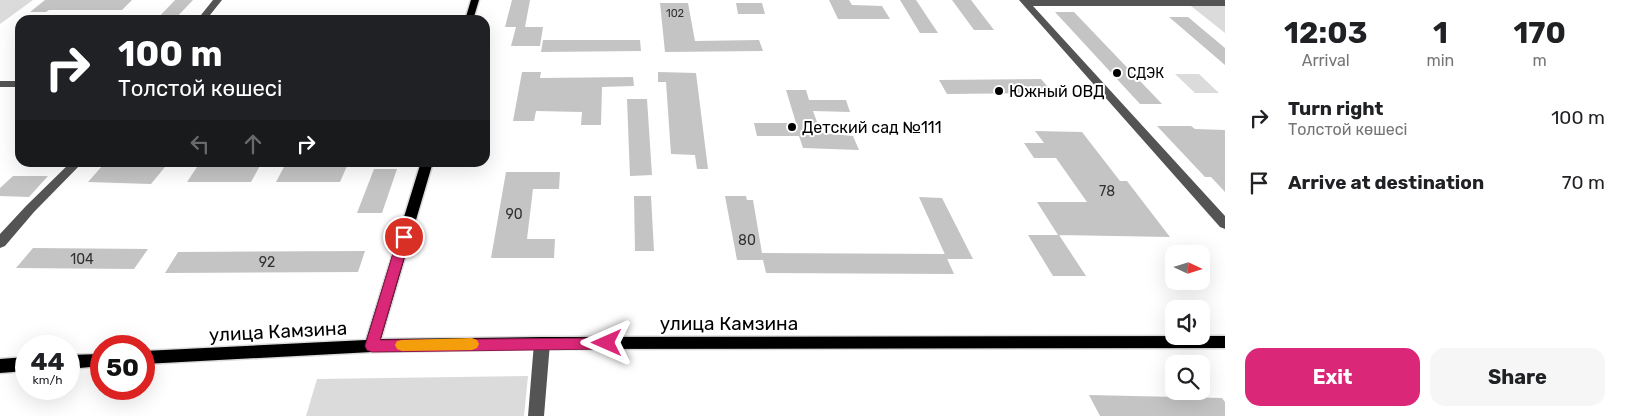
<!DOCTYPE html>
<meta charset="utf-8">
<style>
:root{--surface:#fff;--page:#f6f6f6;--text:#202124;--muted:#757577;--accent:#db2777}
body{margin:0;font-family:Rubik,sans-serif;background:var(--page);color:var(--text);height:100vh;display:flex;flex-direction:column;font-size:19px;white-space:nowrap}
*{box-sizing:border-box;margin:0}
p{font-size:16px;color:var(--muted)}
.icon{flex:none;width:28px;height:28px;fill:none;stroke:currentColor;stroke-width:2;stroke-linecap:round;stroke-linejoin:round}
.map{position:relative;flex:1;overflow:hidden}
.drawer{display:flex;flex-direction:column;background:var(--surface);width:400px}
.drawer>*{flex:none}
.top-card{position:absolute;left:15px;top:15px;width:475px;height:152px;border-radius:15px;box-shadow:0 5px 20px #0002;background:#202124;color:#fff;overflow:hidden}
.needle{width:32px;rotate:94deg}
.controls{position:absolute;left:1165px;top:245px;display:grid;gap:10px}
.controls a{display:grid;place-items:center;width:45px;height:45px;border-radius:10px;background:var(--surface);box-shadow:0 5px 20px #0002;font-size:25px}
.speed{position:absolute;left:15px;top:335px;display:flex;gap:10px;font-size:25px;font-weight:700;text-align:center}
.speed>*{display:grid;place-content:center;width:65px;height:65px;border-radius:50%;background:var(--surface);box-shadow:0 5px 20px #0002;line-height:1}
.speed small{font-size:12px;font-weight:400}
.speed .limit{border:8px solid #d22;background:#fff;color:#111}
.pin{position:absolute;display:grid;place-items:center;width:42px;height:42px;color:#fff;margin:-21px;border:2px solid #fff;border-radius:50%;box-shadow:0 1px 5px #0007}
.me{position:absolute;width:55px;margin:-28px;rotate:270deg;stroke-linejoin:round;filter:drop-shadow(0 0 4px #0008)}
.turn{display:flex;align-items:center;gap:18px;height:105px;padding:0 20px;font-size:22px}
.turn .icon{width:65px;height:65px;stroke-width:2.5}
.turn b{display:block;font-size:35px;line-height:42px}
.lanes{display:flex;align-items:center;height:48px;padding:0 20px;background:#0003;justify-content:center;gap:25px;direction:ltr}
.lanes .off{opacity:.35}
.eta{display:flex;justify-content:space-evenly;align-items:center;height:85px;text-align:center}
.eta b{font-size:30px;font-weight:700;line-height:35px}
.button{display:flex;gap:10px;margin-top:auto;padding:10px 20px}
.button a{flex:1;height:58px;border-radius:15px;background:var(--accent);color:#fff;font-size:20px;font-weight:700;line-height:58px;text-align:center}
.button a+a{background:var(--page);color:var(--text)}
ul{padding:0;list-style:none}
li{display:flex;align-items:center;gap:15px;height:65px;padding:0 20px}
li div{flex:1}
li b{display:block;font-size:19px}
li em{font-style:normal}
main{display:flex;flex:1;min-height:0}
.map>svg:first-child{display:block}
.green{fill:#dbdbdb}
.building{fill:#c4c4c4}
.lines{fill:none;stroke-linecap:round;stroke-linejoin:round}
.major-casing{stroke:#dbdbdb;stroke-width:3}
.minor{fill:#545454;fill-rule:evenodd}
.major{fill:#000;fill-rule:evenodd}
.route{fill:#db2777;stroke:#8e194d}
.slow{fill:#f59e0b}
.poi-dot{fill:#000;stroke:#fff;stroke-width:2}
.labels{text-anchor:middle;stroke-width:4;stroke-linejoin:round;paint-order:stroke}
.far-number-label{font-size:11px;fill:#313131}
.far-poi-label{font-size:14px;fill:#000;stroke:#fff;text-anchor:start}
.number-label{font-size:14px;fill:#313131}
.poi-label{font-size:16px;fill:#000;stroke:#fff;text-anchor:start}
.near-street-label{font-size:19px;fill:#000;stroke:#fff}
</style>
<main>
<div class="map">
<svg width="1225" height="416" viewBox="0 0 1225 416">
<rect width="100%" height="100%" fill="#fff"/>
<!-- green -->
<path class="green" d="M0,0H33L0,24Z
M1191,6H1225V33Z
M1175,74H1199L1219,93H1195Z
M528,376L524,416H306L317,379Z"/>
<!-- building -->
<path class="building" d="M45,0H132L122,10H49L46,12H30Z
M175,0H193L174,20H156Z
M512,0H530L525,27H543L540,46H511L516,27H505Z
M829,0H849L852,5L882,6L890,19H838Z
M900,0H916L938,33H920Z
M952,0H971L994,30H974Z
M660,3H688L695,41L759,40L763,51L665,52Z
M736,3H762L765,14H738Z
M1055,12H1074L1162,104H1140Z
M1169,17H1188L1225,48V65Z
M543,40H640L641,51L541,52Z
M522,72H541L540,78L633,77L634,86L602,87L601,125H581L582,112L536,111L534,121H513Z
M658,72L696,73L708,169H697L695,155L671,154L666,82H658Z
M1041,79L1053,93L947,94L939,80Z
M786,90H806L809,100H846L850,112L813,111L821,133L853,136L859,150L803,148L799,136H757L754,123H796Z
M627,99H647L652,175L630,176Z
M1157,126H1191L1195,129L1225,130V192L1211,177H1205Z
M1035,131L1082,132L1120,181H1127L1170,237L1058,235L1037,202H1087L1056,158H1034L1024,143H1044Z
M199,164H261L251,182H187Z
M103,165L165,167L151,184L88,182Z
M285,165L347,166L340,182H276Z
M374,169H397L382,213H357Z
M506,172H560L559,189H533L527,239H555L554,258H491Z
M13,176H48L29,197L0,196V188Z
M634,196H651L654,251H635Z
M725,196H746L747,200H753L762,253L945,254L954,274L766,273L763,260H737Z
M919,197L942,198L973,259H947Z
M1028,235H1059L1086,276H1053Z
M33,248L148,249L134,269L16,268Z
M365,251L358,272L165,273L178,252Z
M1089,395L1222,398L1225,402V416H1100Z"/>
<g class="lines">
<!-- major casing -->
<g class="major-casing">
<path id="major" d="M471,0H479L473,20H465Z
M421,162H433L381,339L542,337L1225,336V348L542,349L372,352L144,364V351L366,340Z
M101,354V366L69,369V355Z
M26,357V371L0,373V359Z"/>
</g>
<!-- minor -->
<path class="minor" d="M213,0H222L206,20H197Z
M1019,0H1225V6H1033L1225,216V229L1220,227Z
M0,81H20V87H0Z
M71,162H83L34,212L5,246L0,248V234L26,206Z
M542,337L547,339L550,343L544,416H528L534,343L537,339Z"/>
<!-- major -->
<use href="#major" class="major"/>
</g>
<!-- route -->
<path class="route" d="M404,232L410,237L380,340L607,338L612,339L614,343L612,347L607,349L372,352L367,350L365,346L398,237Z"/>
<!-- slow -->
<path class="slow" d="M472,338L477,340L479,344L477,348L472,350L402,351L397,349L395,345L397,341L402,340Z"/>
<!-- markers -->
<g class="poi-dot">
<circle cx="1117" cy="73" r="5"/>
<circle cx="999" cy="91" r="5"/>
<circle cx="792" cy="127" r="5"/>
</g>
<g class="labels">
<!-- far-number labels -->
<g class="far-number-label">
<text x="675" y="17">102</text>
</g>
<!-- far-poi labels -->
<g class="far-poi-label">
<text x="1127" y="78">СДЭК</text>
</g>
<!-- number labels -->
<g class="number-label">
<text x="1107" y="196">78</text>
<text x="514" y="219">90</text>
<text x="747" y="245">80</text>
<text x="82" y="264">104</text>
<text x="267" y="267">92</text>
</g>
<!-- poi labels -->
<g class="poi-label">
<text x="1009" y="97">Южный ОВД</text>
<text x="802" y="133">Детский сад №111</text>
</g>
<!-- near-street labels -->
<g class="near-street-label">
<text x="729" y="330">улица Камзина</text>
<text transform="translate(278 331) rotate(-3)" y="7">улица Камзина</text>
</g>
</g>
</svg>
<div class="controls">
<a><svg class="needle" viewBox="-14 -14 28 28"><path d="M0-13l5 13h-10z" fill="#e53935"/><path d="M0 13l5-13h-10z" fill="#757577"/></svg></a>
<a><svg class="icon" aria-label="sound" viewBox="0 0 24 24"><path d="M4 9h4l5-4v14l-5-4H4zM17 9q2 3 0 6"/></svg></a>
<a><svg class="icon" aria-label="search" viewBox="0 0 24 24"><circle cx="10" cy="10" r="6"/><path d="M15 15l6 6"/></svg></a>
</div>
<div class="speed"><div>44<small>km/h</small></div><div class="limit">50</div></div>
<div class="pin" style="left:404px;top:237px;background:#d93025"><svg class="icon" aria-label="arrive" viewBox="0 0 24 24"><path d="M6 21V4h12l-3 4 3 4H6"/></svg></div>
<svg class="me" style="left:607px;top:343px" viewBox="-20 -20 40 40"><path d="M0-17L14 15 0 8-14 15z" fill="#db2777" stroke="#fff" stroke-width="4"/></svg>
<div class="top-card">
<div class="turn"><svg class="icon" aria-label="right" viewBox="0 0 24 24"><path d="M7 20v-9h11M14 6l5 5-5 5"/></svg><div><b>100 m</b>Толстой көшесі</div></div>
<div class="lanes"><svg class="icon off" aria-label="left" viewBox="0 0 24 24"><path d="M17 20v-9H6M10 6l-5 5 5 5"/></svg><svg class="icon off" aria-label="ahead" viewBox="0 0 24 24"><path d="M12 20V5M6 11l6-6 6 6"/></svg><svg class="icon" aria-label="right" viewBox="0 0 24 24"><path d="M7 20v-9h11M14 6l5 5-5 5"/></svg></div>
</div>
</div>
<section class="drawer">
<div class="eta">
<div><b>12:03</b><p>Arrival</p></div>
<div><b>1</b><p>min</p></div>
<div><b>170</b><p>m</p></div>
</div>
<ul>
<li><svg class="icon" aria-label="right" viewBox="0 0 24 24"><path d="M7 20v-9h11M14 6l5 5-5 5"/></svg><div><b>Turn right</b><p>Толстой көшесі</p></div><em>100 m</em></li>
<li><svg class="icon" aria-label="arrive" viewBox="0 0 24 24"><path d="M6 21V4h12l-3 4 3 4H6"/></svg><div><b>Arrive at destination</b></div><em>70 m</em></li>
</ul>
<div class="button"><a>Exit</a><a>Share</a></div>
</section>
</main>
